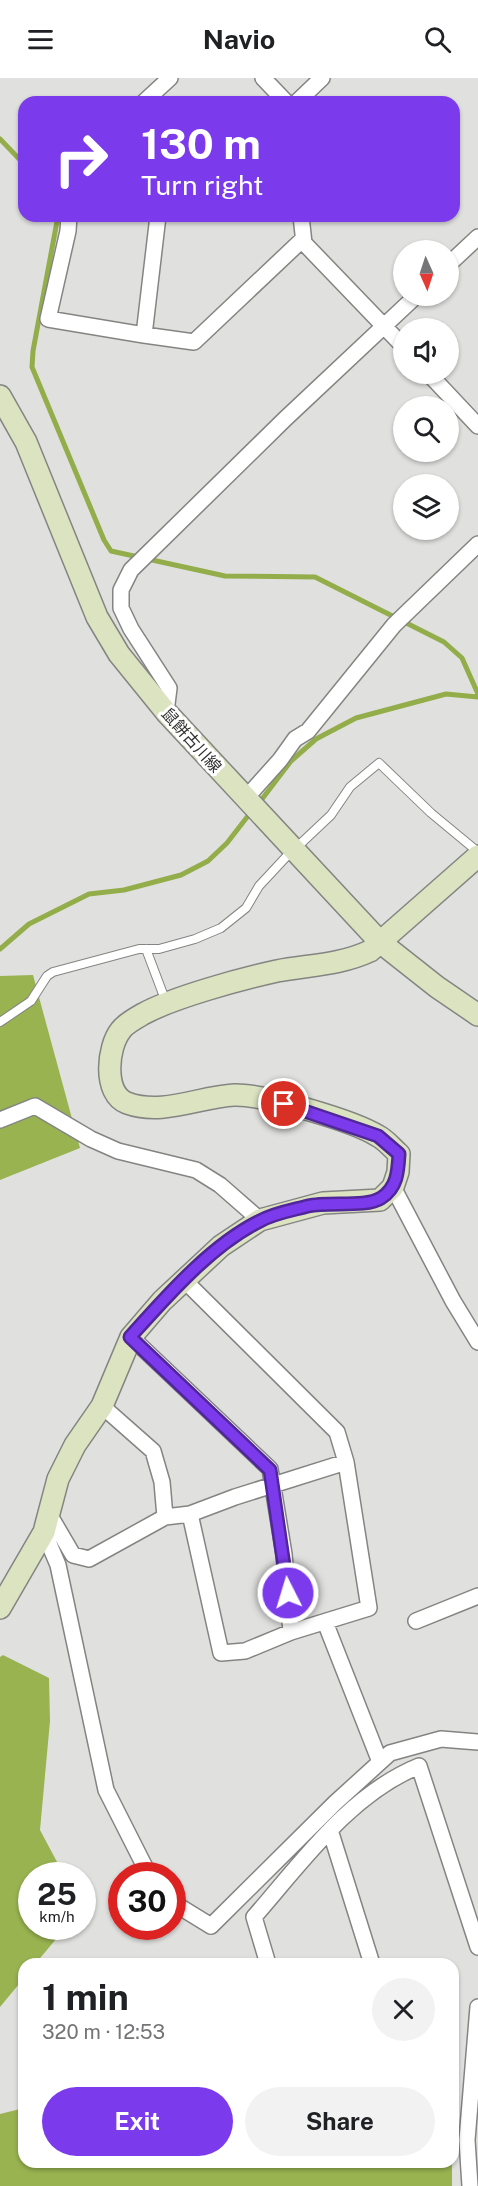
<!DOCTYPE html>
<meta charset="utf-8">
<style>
:root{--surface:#fff;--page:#f2f2f2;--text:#202124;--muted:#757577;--accent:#7c3aed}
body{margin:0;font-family:"Public Sans","Noto Sans JP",sans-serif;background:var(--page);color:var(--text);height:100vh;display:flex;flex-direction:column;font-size:22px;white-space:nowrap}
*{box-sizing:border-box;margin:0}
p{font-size:20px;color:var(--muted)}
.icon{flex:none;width:33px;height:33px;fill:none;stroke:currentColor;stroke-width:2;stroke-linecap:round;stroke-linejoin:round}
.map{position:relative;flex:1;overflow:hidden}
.side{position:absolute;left:18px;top:1880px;width:441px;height:210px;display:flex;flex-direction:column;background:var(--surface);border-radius:18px;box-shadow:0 2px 4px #0004}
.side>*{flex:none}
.banner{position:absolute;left:18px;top:18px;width:442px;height:126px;border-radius:18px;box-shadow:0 2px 4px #0004;background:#7c3aed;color:#fff;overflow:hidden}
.needle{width:39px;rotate:177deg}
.controls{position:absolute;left:393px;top:162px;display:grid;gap:12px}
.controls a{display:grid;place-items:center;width:66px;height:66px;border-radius:50%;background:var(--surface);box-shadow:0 2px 4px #0004;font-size:30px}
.speed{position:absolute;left:18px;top:1784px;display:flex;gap:12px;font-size:30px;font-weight:700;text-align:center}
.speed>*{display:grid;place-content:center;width:78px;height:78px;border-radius:50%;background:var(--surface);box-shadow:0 2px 4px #0004;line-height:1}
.speed small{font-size:15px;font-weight:400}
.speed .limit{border:9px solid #d22;background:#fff;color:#111}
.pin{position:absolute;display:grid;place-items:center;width:51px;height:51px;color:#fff;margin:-26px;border:3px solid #fff;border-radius:50%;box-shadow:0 2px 6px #0007}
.me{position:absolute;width:66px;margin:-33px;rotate:355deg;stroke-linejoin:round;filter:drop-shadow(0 0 4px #0008)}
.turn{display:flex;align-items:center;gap:21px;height:126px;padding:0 24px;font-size:27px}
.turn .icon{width:78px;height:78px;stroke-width:2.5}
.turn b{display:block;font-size:42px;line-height:51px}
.round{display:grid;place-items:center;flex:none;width:63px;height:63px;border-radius:32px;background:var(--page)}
.summary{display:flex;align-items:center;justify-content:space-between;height:102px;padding:0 24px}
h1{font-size:36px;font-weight:700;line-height:45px}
.primary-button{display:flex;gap:12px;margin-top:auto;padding:12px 24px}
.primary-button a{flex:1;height:69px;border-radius:36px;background:var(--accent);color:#fff;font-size:24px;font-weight:700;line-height:69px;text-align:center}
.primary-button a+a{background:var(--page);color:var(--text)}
header{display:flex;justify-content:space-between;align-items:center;height:78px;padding:0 24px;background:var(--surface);font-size:27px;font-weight:700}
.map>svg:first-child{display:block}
.forest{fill:#98b350}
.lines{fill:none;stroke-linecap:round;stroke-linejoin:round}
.stream{stroke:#93ad4a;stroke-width:5}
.lane-casing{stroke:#848582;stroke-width:10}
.street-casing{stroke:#848582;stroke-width:18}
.secondary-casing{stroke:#848582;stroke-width:24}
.lane{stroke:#fff;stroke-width:8}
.street{stroke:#fff;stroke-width:15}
.secondary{stroke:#dbe3c1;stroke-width:21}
.route-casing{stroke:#51269a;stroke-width:15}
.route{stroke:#7c3aed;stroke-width:10}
.labels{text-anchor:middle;stroke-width:6;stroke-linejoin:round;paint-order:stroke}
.street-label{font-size:16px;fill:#2f2f2e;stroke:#fff}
</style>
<header><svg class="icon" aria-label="menu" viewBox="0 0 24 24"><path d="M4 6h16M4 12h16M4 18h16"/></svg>Navio<svg class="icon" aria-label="search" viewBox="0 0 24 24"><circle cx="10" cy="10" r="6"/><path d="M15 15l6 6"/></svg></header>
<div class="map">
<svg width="478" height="2108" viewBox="0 0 478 2108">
<rect width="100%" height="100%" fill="#e0e1de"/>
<!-- forest -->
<path class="forest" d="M33,897L80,1070L0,1102V898Z
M3,1577L49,1600L50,1643L40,1752L64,1797H32V1848H67L36,1885L24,1886V1900L0,1929V1579Z
M24,2030V2084H452V2108H0V2036Z"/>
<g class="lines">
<!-- stream -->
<path class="stream" d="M0,61L24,86
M58,138L33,273L32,289L104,462L111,473L225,498L315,499L444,564L462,580L478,616
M259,725L291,683L316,661L356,640L446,616L478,619
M0,871L29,846L89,816L124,812L181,797L208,783L227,765L251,734"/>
<!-- lane casing -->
<g class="lane-casing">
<path id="lane" d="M296,770L331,737L350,709L379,685L431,735L478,774
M146,871L166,924
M0,944L31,923L47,898L53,894L139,871H159L195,861L221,850L246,830L259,808L286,779"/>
</g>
<!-- street casing -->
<g class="street-casing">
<path id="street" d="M263,0L286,24
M144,24L170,0
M297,24L322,0
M69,138L68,153L48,241L144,257L158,138
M301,138L304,165L404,269
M448,187L478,159
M144,257L194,264L303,161
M429,296L478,348
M166,634L169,610L131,551L121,530V512L131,492L285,341L416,218
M246,720L280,682L295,661L308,653L394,547L478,466
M0,1042L35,1028L91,1061L118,1073L196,1092L220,1107L260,1142
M393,1109L453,1223L478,1264
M185,1203L337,1354L346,1384L369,1530L291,1554L245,1573L221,1575L190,1436L235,1419L346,1384
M131,1259L270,1391L284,1476L291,1554
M102,1328L153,1373L162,1404L165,1439
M49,1436L73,1477L89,1481L165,1439L190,1436
M44,1454L58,1487L106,1712L149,1797
M416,1543L478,1518
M325,1544L380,1684
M330,1752L372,1886
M172,1824L211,1848L335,1725L390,1675L441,1661L478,1664
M268,1886L254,1839C302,1784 350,1716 419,1688L478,1869
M470,2108L467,2062L478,1929"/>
</g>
<!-- secondary casing -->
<g class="secondary-casing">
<path id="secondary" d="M0,318L26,364L97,539L119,576L166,634L380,864L437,909L478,937
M0,1530L44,1454L58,1401L75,1367L102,1328L131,1259L162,1223L221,1168L260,1142L323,1125L380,1122L393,1109L398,1094L399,1076C392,1070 386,1062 378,1058C354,1043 263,1016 234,1017C199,1019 162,1038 127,1025C103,1016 107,969 121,952C125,946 136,940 143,936C174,919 241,901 277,893C309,887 340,887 370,873L478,778"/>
</g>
<!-- lane -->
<use href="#lane" class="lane"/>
<!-- street -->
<use href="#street" class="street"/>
<!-- secondary -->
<use href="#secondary" class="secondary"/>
</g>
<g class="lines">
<!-- route casing -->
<g class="route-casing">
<path id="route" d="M284,1026L378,1058L399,1076C398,1094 397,1110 381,1120C366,1130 328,1123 308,1128C293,1132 274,1135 260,1143C211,1167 166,1219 130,1259L270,1392L288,1515"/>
</g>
<!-- route -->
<use href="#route" class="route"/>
</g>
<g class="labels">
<!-- street labels -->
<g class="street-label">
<text transform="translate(192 662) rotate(48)" y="6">鼠餅古川線</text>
</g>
</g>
</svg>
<div class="controls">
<a><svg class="needle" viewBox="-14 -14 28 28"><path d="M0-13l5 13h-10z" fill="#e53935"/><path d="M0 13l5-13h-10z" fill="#757577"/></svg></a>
<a><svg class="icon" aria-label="sound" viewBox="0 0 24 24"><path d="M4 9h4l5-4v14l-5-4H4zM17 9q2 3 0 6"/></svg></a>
<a><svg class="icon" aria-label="search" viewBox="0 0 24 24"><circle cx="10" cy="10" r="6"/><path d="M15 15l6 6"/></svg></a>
<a><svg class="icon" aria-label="layers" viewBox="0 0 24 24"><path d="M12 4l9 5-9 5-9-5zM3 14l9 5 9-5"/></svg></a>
</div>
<div class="speed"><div>25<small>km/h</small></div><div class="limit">30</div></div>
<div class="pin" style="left:284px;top:1026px;background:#d93025"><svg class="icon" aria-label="arrive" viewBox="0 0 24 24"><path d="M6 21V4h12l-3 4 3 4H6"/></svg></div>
<svg class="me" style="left:288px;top:1515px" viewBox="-20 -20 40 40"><circle r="17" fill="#7c3aed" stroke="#fff" stroke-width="3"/><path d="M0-11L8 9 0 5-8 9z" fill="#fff"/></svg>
<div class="banner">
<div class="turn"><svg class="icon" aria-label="right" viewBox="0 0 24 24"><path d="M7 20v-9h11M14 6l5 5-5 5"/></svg><div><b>130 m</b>Turn right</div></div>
</div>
<section class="side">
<div class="summary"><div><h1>1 min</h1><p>320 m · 12:53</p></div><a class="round"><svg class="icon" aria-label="close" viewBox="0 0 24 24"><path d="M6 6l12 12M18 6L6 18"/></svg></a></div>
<div class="primary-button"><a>Exit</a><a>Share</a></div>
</section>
</div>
